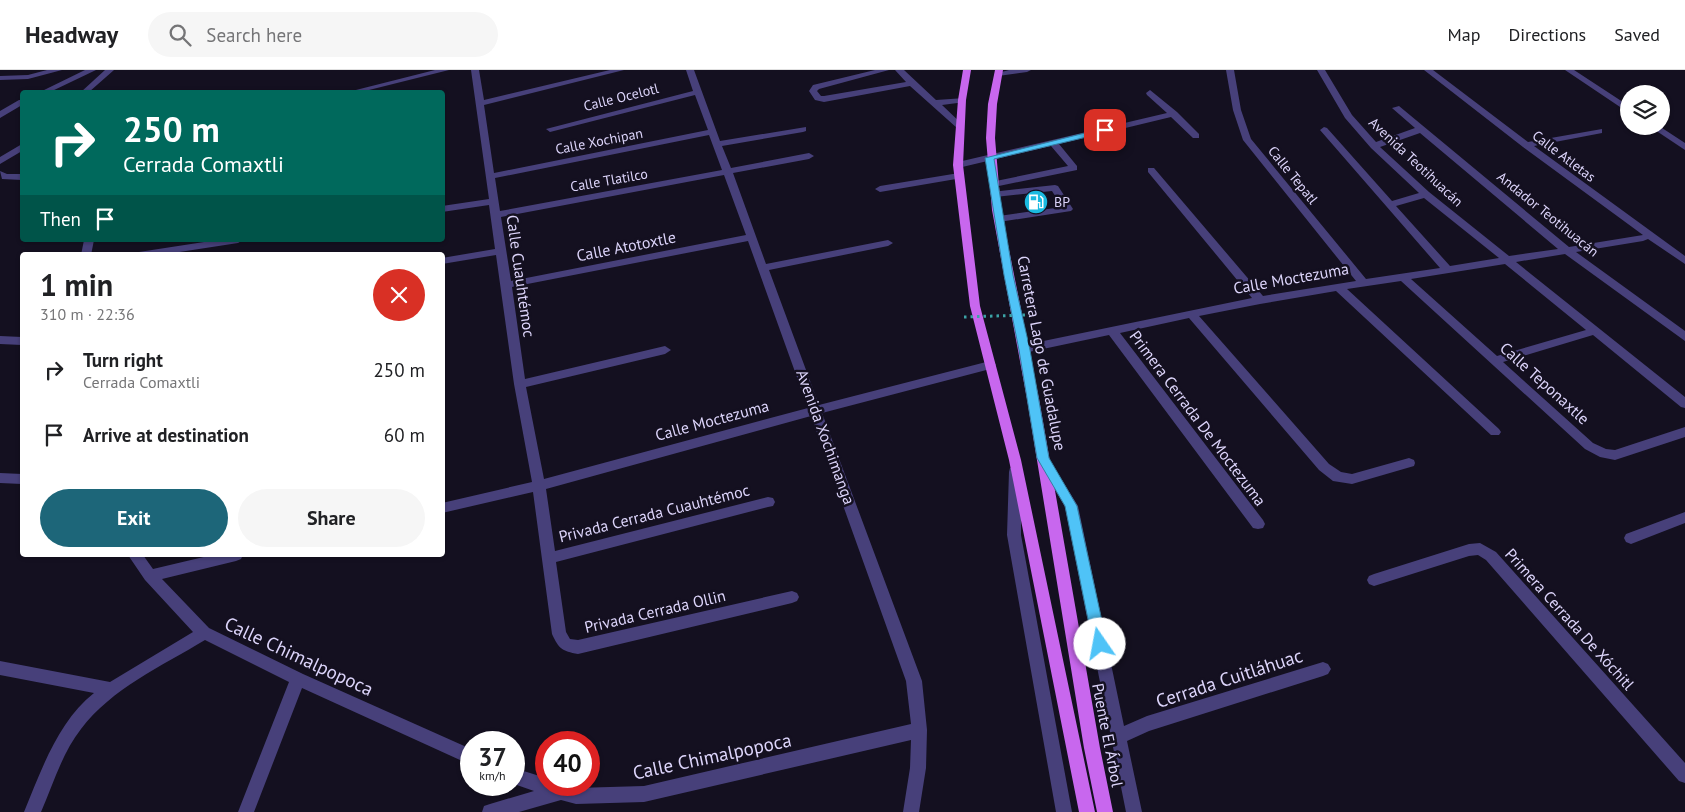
<!DOCTYPE html>
<meta charset="utf-8">
<style>
:root{--surface:#fff;--page:#f6f6f6;--text:#202124;--muted:#757577;--line:#e0e0e0;--accent:#1d6679}
body{margin:0;font-family:"PT Sans",sans-serif;background:var(--page);color:var(--text);height:100vh;display:flex;flex-direction:column;font-size:19px;white-space:nowrap}
*{box-sizing:border-box;margin:0}
p{font-size:16px;color:var(--muted)}
.icon{flex:none;width:28px;height:28px;fill:none;stroke:currentColor;stroke-width:2;stroke-linecap:round;stroke-linejoin:round}
.map{position:relative;flex:1;overflow:hidden}
.side{position:absolute;left:20px;top:182px;width:425px;height:305px;display:flex;flex-direction:column;background:var(--surface);border-radius:5px;box-shadow:0 1px 4px #0004}
.side>*{flex:none}
.guide{position:absolute;left:20px;top:20px;width:425px;height:152px;border-radius:5px;box-shadow:0 1px 4px #0004;background:#00695c;color:#fff;overflow:hidden}
.buttons{position:absolute;left:1620px;top:15px;display:grid;gap:10px}
.buttons a{display:grid;place-items:center;width:50px;height:50px;border-radius:50%;background:var(--surface);box-shadow:0 1px 4px #0004;font-size:25px}
.speed{position:absolute;left:460px;top:661px;display:flex;gap:10px;font-size:25px;font-weight:700;text-align:center}
.speed>*{display:grid;place-content:center;width:65px;height:65px;border-radius:50%;background:var(--surface);box-shadow:0 1px 4px #0004;line-height:1}
.speed small{font-size:12px;font-weight:400}
.speed .limit{border:8px solid #d22;background:#fff;color:#111}
.pin{position:absolute;display:grid;place-items:center;width:42px;height:42px;color:#fff;margin:-21px;border-radius:10px;box-shadow:0 2px 8px #0006}
.me{position:absolute;width:55px;margin:-28px;rotate:348deg;stroke-linejoin:round;filter:drop-shadow(0 0 4px #0008)}
.turn{display:flex;align-items:center;gap:18px;height:105px;padding:0 20px;font-size:22px}
.turn .icon{width:65px;height:65px;stroke-width:2.5}
.turn b{display:block;font-size:35px;line-height:42px}
.then{display:flex;align-items:center;height:48px;padding:0 20px;background:#0003;gap:10px;font-size:19px}
.round{display:grid;place-items:center;flex:none;width:52px;height:52px;border-radius:26px;background:var(--page)}
.summary{display:flex;align-items:center;justify-content:space-between;height:85px;padding:0 20px}
h1{font-size:30px;font-weight:800;line-height:38px}
.cta{display:flex;gap:10px;margin-top:auto;padding:10px 20px}
.cta a{flex:1;height:58px;border-radius:30px;background:var(--accent);color:#fff;font-size:20px;font-weight:800;line-height:58px;text-align:center}
.cta a+a{background:var(--page);color:var(--text)}
ul{padding:0;list-style:none}
li{display:flex;align-items:center;gap:15px;height:65px;padding:0 20px}
li div{flex:1}
li b{display:block;font-size:19px}
li em{font-style:normal}
header{display:flex;align-items:center;gap:30px;box-sizing:border-box;height:70px;padding:0 25px;background:var(--surface);border-bottom:1px solid var(--line)}
header strong{font-size:24px}
nav{display:flex;gap:28px;margin-inline-start:auto;font-size:18px}
.search{width:350px;height:45px;background:var(--page);display:flex;align-items:center;gap:12px;box-sizing:border-box;padding:0 18px;border-radius:28px;color:var(--muted);font-size:19px}
.map>svg:first-child{display:block}
.building{fill:#281e3f;stroke:#423268}
.lines{fill:none;stroke-linecap:round;stroke-linejoin:round}
.minor{fill:#47407a;fill-rule:evenodd}
.major{fill:#c867ee;fill-rule:evenodd}
.path-bridge{stroke:#3ca3a6;stroke-width:3;stroke-dasharray:2.5 4;stroke-linecap:butt}
.route{fill:#4fc3f7;stroke:#337fa1}
.labels{text-anchor:middle;stroke-width:5;stroke-linejoin:round;paint-order:stroke}
.far-street-label{font-size:14px;fill:#dcd4fa;stroke:#141020}
.far-poi-label{font-size:14px;fill:#dcd4fa;stroke:#141020;text-anchor:start}
.street-label{font-size:16px;fill:#dcd4fa;stroke:#141020}
.near-street-label{font-size:19px;fill:#dcd4fa;stroke:#141020}
</style>
<header>
<strong>Headway</strong>
<div class="search"><svg class="icon" aria-label="search" viewBox="0 0 24 24"><circle cx="10" cy="10" r="6"/><path d="M15 15l6 6"/></svg>Search here</div>
<nav><a>Map</a><a>Directions</a><a>Saved</a></nav>
</header>
<div class="map">
<svg width="1685" height="742" viewBox="0 0 1685 742">
<rect width="100%" height="100%" fill="#141020"/>
<!-- building -->
<path class="building" d="M1043,124L1046,137L1028,140L1025,126Z"/>
<g class="lines">
<!-- minor -->
<path class="minor" d="M47,0H62L28,9L0,10V6L28,5Z
M85,0H96L50,22H40Z
M105,0H114L89,22H81Z
M435,0H449L361,22H348Z
M471,0H479L484,30L610,0H624L484,35L494,103L708,60L695,25L550,62L546,59L693,21L686,0H694L720,71L806,57V61L803,62L722,76L731,98L809,83L814,86L809,89L733,103L766,194L888,170L893,173L888,176L769,200L819,335L990,291L994,292L996,295L994,298L822,343L922,611L927,660L926,698L919,742H903L910,698L911,670L644,732L576,734L561,730L519,742H482L484,736L490,734L534,721L514,714V698L546,708V715H568L576,718L644,716L911,654L906,611L811,346L546,419L555,481L768,427L773,428L775,432L773,436L768,437L556,492L566,562L570,569L578,570L792,521L797,523L799,527L797,531L792,533L578,584C562,581 559,579 552,564L533,422L442,443V433L532,412L514,314L496,185L442,194V188L495,179L489,135L442,142V136L489,129ZM709,65L722,100L500,141L495,108ZM724,105L746,165L511,211L501,147ZM748,171L808,338L544,409L526,317L665,284L671,280L665,276L525,309L512,217Z
M875,0H889L819,19L817,21L821,26H824L906,12L895,0H904L936,30L965,28V32L942,35L964,56L960,59L957,58L910,16L824,32L815,30L809,21L813,15Z
M1009,0H1031L1027,2L998,6L994,4Z
M1226,0H1234L1241,40L1251,69L1366,209L1440,198L1320,60L1324,57L1327,58L1392,131L1419,123L1371,78L1345,48L1317,0H1325L1352,45L1376,72L1415,58L1392,38L1399,36L1569,177L1643,165L1523,77L1424,0H1433L1528,72L1602,59V63L1534,76L1685,186V194L1648,169L1643,171L1576,182L1685,261V271L1565,184L1516,192L1685,327V338L1681,337L1593,265L1503,292L1593,373L1606,379L1615,380L1685,357V367L1615,390L1600,387L1585,379L1401,211L1347,219L1499,359L1501,362L1499,365H1491L1336,221L1260,234L1199,246L1329,394L1341,402L1352,404L1409,388L1414,390L1415,393L1414,396L1352,414L1333,411L1319,400L1189,248L1120,263L1263,450L1265,454L1263,458L1258,459L1253,458L1109,265L1024,283L1020,282L1018,279L1024,275L1252,228L1148,102V98H1154L1263,226L1356,211L1243,70L1233,40ZM1420,63L1558,179L1509,186L1429,122L1380,77ZM1424,128L1499,188L1450,196L1396,136ZM1505,194L1586,260L1497,286L1411,209Z
M1565,0H1574L1629,36V43Z
M1150,20L1177,42L1199,64V68H1193L1171,47L1059,74L1077,96V100L994,117L989,114L991,112L1068,96L1051,76L958,98L953,95L958,92L1167,43L1147,25L1146,23Z
M19,30H22V35L0,48V41Z
M1649,56H1659L1685,73V80Z
M22,74V81L0,94V87Z
M0,101L7,104H22V110L2,109Z
M959,103L962,104V108L880,122L875,119L880,116Z
M1055,115L1058,116L1073,139L1071,141L999,152L994,149L999,146L1062,137L1052,121L995,127L990,124L992,122Z
M84,170H94L91,185H81Z
M217,170H243L238,173L160,185H134L139,182Z
M0,266L22,267V275L0,274Z
M1043,384L1047,386L1078,436L1124,656L1147,646L1323,592L1328,594L1331,599L1328,604L1323,606L1149,661L1127,671L1142,742H1126L1065,437L1037,389L1039,386Z
M1015,397L1020,398L1021,402V465L1072,742H1056L1007,465L1009,402L1010,398Z
M0,403L22,404V414L0,413Z
M1685,442V453L1631,474L1626,472L1624,468L1626,464Z
M1480,473L1496,482L1685,693V713L1679,711L1486,490L1478,485L1469,486L1374,516L1369,514L1367,510L1369,506L1374,504L1469,474Z
M128,485H143L153,499L212,485H243L241,489L236,491L162,509L209,558L303,604L471,679V695L302,618L254,742H238L289,612L205,570C162,596 111,619 81,659C62,683 53,715 41,742H24C41,701 58,651 94,623L0,605V591L110,612L193,562L145,510Z"/>
<!-- major -->
<path class="major" d="M963,0H971L966,30L963,95L980,236L1021,390L1095,742H1079L1009,390L970,236L953,95L958,30Z
M995,0H1003L997,34L995,68L1001,140L1039,329L1100,678L1113,742H1097L1084,678L1027,329L992,140L986,68L988,34Z"/>
<!-- path-bridge -->
<path class="path-bridge" d="M964,247L1026,245"/>
</g>
<!-- route -->
<path class="route" d="M1105,58H1108V62L994,89L1013,205L1030,280L1049,388L1077,436L1107,574L1105,579L1100,580L1095,579L1093,574L1065,436L1037,388L1019,280L1004,205L985,88Z"/>
<!-- icons -->
<defs>
<g id="fuel-disc" transform="scale(1.25)"><circle r="9.5" fill="#1abae0" stroke="#141020"/><path d="M-5.5-6h7V0h2V4h1.3V-2.5L3-4.5l.8-.8L6-3V5H2.5V1h-1V6h-7ZM-4.2-4.7v3.2H.2V-4.7Z" fill="#fff"/></g>
</defs>
<g fill-rule="evenodd">
<use href="#fuel-disc" x="1036" y="132"/>
</g>
<g class="labels">
<!-- far-street labels -->
<g class="far-street-label">
<text transform="translate(621 27) rotate(-14)" y="5">Calle Ocelotl</text>
<text transform="translate(599 71) rotate(-11)" y="5">Calle Xochipan</text>
<text transform="translate(1564 86) rotate(37)" y="5">Calle Atletas</text>
<text transform="translate(1416 92) rotate(43)" y="5">Avenida Teotihuacán</text>
<text transform="translate(1293 105) rotate(51)" y="5">Calle Tepatl</text>
<text transform="translate(609 110) rotate(-10)" y="5">Calle Tlatilco</text>
<text transform="translate(1548 144) rotate(39)" y="5">Andador Teotihuacán</text>
</g>
<!-- far-poi labels -->
<g class="far-poi-label">
<text x="1054" y="137">BP</text>
</g>
<!-- street labels -->
<g class="street-label">
<text transform="translate(626 176) rotate(-11)" y="6">Calle Atotoxtle</text>
<text transform="translate(521 206) rotate(82)" y="6">Calle Cuauhtémoc</text>
<text transform="translate(1291 208) rotate(-10)" y="6">Calle Moctezuma</text>
<text transform="translate(1042 283) rotate(79)" y="6">Carretera Lago de Guadalupe</text>
<text transform="translate(1545 313) rotate(42)" y="6">Calle Teponaxtle</text>
<text transform="translate(1198 348) rotate(53)" y="6">Primera Cerrada De Moctezuma</text>
<text transform="translate(712 350) rotate(-15)" y="6">Calle Moctezuma</text>
<text transform="translate(826 367) rotate(70)" y="6">Avenida Xochimanga</text>
<text transform="translate(654 443) rotate(-14)" y="6">Privada Cerrada Cuauhtémoc</text>
<text transform="translate(655 541) rotate(-13)" y="6">Privada Cerrada Ollin</text>
<text transform="translate(1570 549) rotate(48)" y="6">Primera Cerrada De Xóchitl</text>
<text transform="translate(1108 665) rotate(79)" y="6">Puente El Árbol</text>
</g>
<!-- near-street labels -->
<g class="near-street-label">
<text transform="translate(299 586) rotate(25)" y="7">Calle Chimalpopoca</text>
<text transform="translate(1229 608) rotate(-18)" y="7">Cerrada Cuitláhuac</text>
<text transform="translate(712 686) rotate(-12)" y="7">Calle Chimalpopoca</text>
</g>
</g>
</svg>
<div class="buttons">
<a><svg class="icon" aria-label="layers" viewBox="0 0 24 24"><path d="M12 4l9 5-9 5-9-5zM3 14l9 5 9-5"/></svg></a>
</div>
<div class="speed"><div>37<small>km/h</small></div><div class="limit">40</div></div>
<div class="pin" style="left:1105px;top:60px;background:#d93025"><svg class="icon" aria-label="arrive" viewBox="0 0 24 24"><path d="M6 21V4h12l-3 4 3 4H6"/></svg></div>
<svg class="me" style="left:1100px;top:574px" viewBox="-20 -20 40 40"><circle r="19" fill="#fff"/><path d="M0-13L10 11 0 6-10 11z" fill="#4fc3f7"/></svg>
<div class="guide">
<div class="turn"><svg class="icon" aria-label="right" viewBox="0 0 24 24"><path d="M7 20v-9h11M14 6l5 5-5 5"/></svg><div><b>250 m</b>Cerrada Comaxtli</div></div>
<div class="then">Then<svg class="icon" aria-label="arrive" viewBox="0 0 24 24"><path d="M6 21V4h12l-3 4 3 4H6"/></svg></div>
</div>
<section class="side">
<div class="summary"><div><h1>1 min</h1><p>310 m · 22:36</p></div><a class="round" style="background:#d93025;color:#fff"><svg class="icon" aria-label="close" viewBox="0 0 24 24"><path d="M6 6l12 12M18 6L6 18"/></svg></a></div>
<ul>
<li><svg class="icon" aria-label="right" viewBox="0 0 24 24"><path d="M7 20v-9h11M14 6l5 5-5 5"/></svg><div><b>Turn right</b><p>Cerrada Comaxtli</p></div><em>250 m</em></li>
<li><svg class="icon" aria-label="arrive" viewBox="0 0 24 24"><path d="M6 21V4h12l-3 4 3 4H6"/></svg><div><b>Arrive at destination</b></div><em>60 m</em></li>
</ul>
<div class="cta"><a>Exit</a><a>Share</a></div>
</section>
</div>
